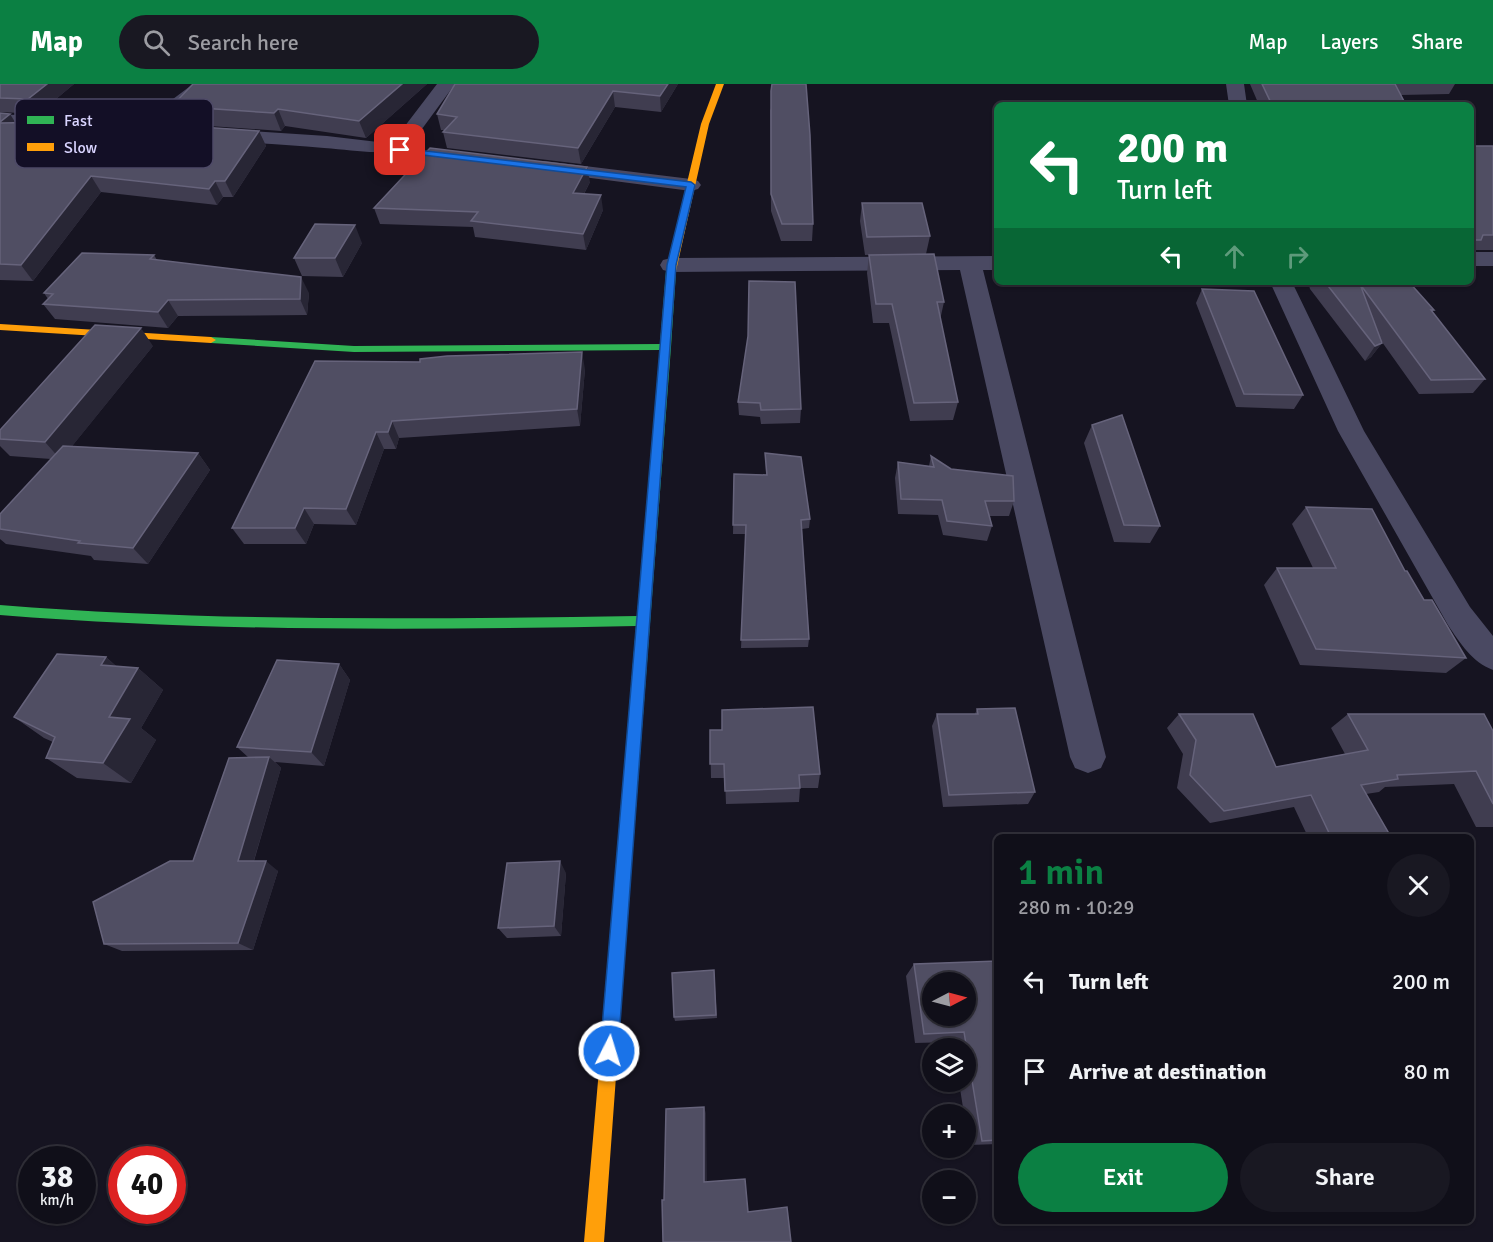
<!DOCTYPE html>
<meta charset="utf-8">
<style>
:root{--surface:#100f19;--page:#191822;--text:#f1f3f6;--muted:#9c9ca2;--line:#302f38;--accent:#0b8043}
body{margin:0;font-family:Signika,sans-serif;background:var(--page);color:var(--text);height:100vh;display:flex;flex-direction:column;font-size:22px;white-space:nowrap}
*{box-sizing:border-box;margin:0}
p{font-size:20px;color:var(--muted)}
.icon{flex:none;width:33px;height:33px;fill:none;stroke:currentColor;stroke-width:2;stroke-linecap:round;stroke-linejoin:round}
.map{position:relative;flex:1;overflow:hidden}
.drawer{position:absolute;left:994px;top:750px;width:480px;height:390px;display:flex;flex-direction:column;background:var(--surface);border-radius:9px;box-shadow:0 2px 4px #0004,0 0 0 2px var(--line)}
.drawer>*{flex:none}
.banner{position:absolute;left:994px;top:18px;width:480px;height:183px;border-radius:9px;box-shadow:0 2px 4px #0004,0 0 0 2px var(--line);background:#0b8043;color:#fff;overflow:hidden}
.needle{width:39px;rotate:84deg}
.tools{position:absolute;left:922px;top:888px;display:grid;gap:12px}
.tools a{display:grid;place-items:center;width:54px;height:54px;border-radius:50%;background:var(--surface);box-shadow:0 2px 4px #0004,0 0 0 2px var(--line);font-size:30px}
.speed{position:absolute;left:18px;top:1062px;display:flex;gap:12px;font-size:30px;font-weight:700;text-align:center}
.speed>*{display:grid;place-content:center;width:78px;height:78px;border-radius:50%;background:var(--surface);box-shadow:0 2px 4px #0004,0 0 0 2px var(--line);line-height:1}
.speed small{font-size:15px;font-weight:400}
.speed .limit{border:9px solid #d22;background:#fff;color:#111}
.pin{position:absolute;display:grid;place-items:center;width:51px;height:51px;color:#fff;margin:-26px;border-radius:12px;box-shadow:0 3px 9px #0006}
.me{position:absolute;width:66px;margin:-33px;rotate:5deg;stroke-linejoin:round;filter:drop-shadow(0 0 4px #0008)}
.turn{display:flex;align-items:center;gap:21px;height:126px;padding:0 24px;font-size:27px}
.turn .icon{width:78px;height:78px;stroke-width:2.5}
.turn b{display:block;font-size:42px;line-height:51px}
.lanes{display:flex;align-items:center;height:57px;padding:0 24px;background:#0003;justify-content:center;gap:30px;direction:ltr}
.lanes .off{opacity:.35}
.round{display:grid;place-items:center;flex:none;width:63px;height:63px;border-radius:32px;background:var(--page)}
.head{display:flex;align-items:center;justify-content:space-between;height:102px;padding:0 24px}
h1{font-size:36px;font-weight:600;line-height:45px;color:var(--accent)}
.button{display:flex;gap:12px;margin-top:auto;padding:12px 24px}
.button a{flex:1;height:69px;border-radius:36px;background:var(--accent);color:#fff;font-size:24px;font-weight:600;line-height:69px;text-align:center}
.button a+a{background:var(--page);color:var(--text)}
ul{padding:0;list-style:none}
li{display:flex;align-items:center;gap:18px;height:90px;padding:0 24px}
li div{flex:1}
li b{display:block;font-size:22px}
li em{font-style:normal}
header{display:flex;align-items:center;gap:36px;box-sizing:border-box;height:84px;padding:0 30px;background:var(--accent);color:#fff}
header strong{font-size:28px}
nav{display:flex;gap:33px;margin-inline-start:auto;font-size:21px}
.search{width:420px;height:54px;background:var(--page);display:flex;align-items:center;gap:15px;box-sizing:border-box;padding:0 21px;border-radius:33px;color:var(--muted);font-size:22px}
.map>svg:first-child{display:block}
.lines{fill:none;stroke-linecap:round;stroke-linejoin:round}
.street{fill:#4a4962;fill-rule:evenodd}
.fast{fill:#30b455;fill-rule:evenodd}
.slow{fill:#ff9f0a;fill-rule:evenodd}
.wall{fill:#403d50}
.shaded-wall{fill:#282635}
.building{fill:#504e63;stroke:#66637b;stroke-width:1.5;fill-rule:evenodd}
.route{fill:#1a73e8;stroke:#114b97;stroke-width:1.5}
.key{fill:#130f26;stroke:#4e4a67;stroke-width:1.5}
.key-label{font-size:16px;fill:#d9d4ff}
</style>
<header>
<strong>Map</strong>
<div class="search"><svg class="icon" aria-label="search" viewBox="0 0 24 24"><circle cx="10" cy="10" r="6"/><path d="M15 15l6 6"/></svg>Search here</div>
<nav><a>Map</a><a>Layers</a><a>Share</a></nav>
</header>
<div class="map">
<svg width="1493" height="1158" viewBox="0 0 1493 1158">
<rect width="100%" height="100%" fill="#161421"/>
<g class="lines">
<!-- street -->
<path class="street" d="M193,0H213L151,50H137L135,46L137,42Z
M437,0H455L408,64C377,72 355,66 324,64C289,61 253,59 217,57L210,55L208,51L210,47L217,45L327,52L378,58L395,55Z
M1226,0H1244L1247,21H1229Z
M0,30L79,35L86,37L88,41L86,45L79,47L0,42Z
M544,77L691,95L698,97L701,101L698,105L691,107L537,87L534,83L537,79Z
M1472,168H1493V182H1472Z
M998,172V186H983L1106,673L1101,684L1088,689L1075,684L1070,673L960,186L671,188L663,186L660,181L663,176L671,174Z
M1270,198H1292L1364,347L1470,523L1493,552V586C1472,578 1460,559 1448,541L1338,347Z"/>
<!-- fast -->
<path class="fast" d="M671,184L676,187L671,263L624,882L622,888L616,890L610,888L608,882L636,542C424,546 212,548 0,531V521C212,538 424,535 637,532L660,266L354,268L211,259L206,256L211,253L354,262L660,260L666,187Z"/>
<!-- slow -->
<path class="slow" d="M716,0H724L709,40L676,187L668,189L666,187L701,40Z
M0,240L211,253L216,256L211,259L0,246Z
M616,874L622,876L624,882L604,1158H584L608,882L610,876Z"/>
</g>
<!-- wall -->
<path class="wall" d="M0,0H74L38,30L0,28Z
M193,0H427L366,54L285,42L281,47L181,40L172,22Z
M455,0H678L661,28L615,23L581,80L447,64L443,48L445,46H441L437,30Z
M1250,0H1455L1449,10L1401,11L1406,21H1259Z
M770,24L813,140L812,157H781L771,127Z
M0,29L15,38L259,47L266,62L233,113H223L217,121L101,108L33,197L0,196Z
M1472,62H1493V166H1473L1472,168Z
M590,98L584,110L603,126L586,166L475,153L473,143L380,140L374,124Z
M862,119L930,152L926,170L865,171L860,137Z
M362,159L343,193L302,192L294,174Z
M154,171L157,176L309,209L307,231L178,232L168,244L55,235L43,220L48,215L44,209Z
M869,171L944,218L940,236L958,318L953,336L910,337L889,239H873L867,189Z
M795,198L801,325L800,339L761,340L760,333L739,331L738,318Z
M1308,198H1409L1434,226L1432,228L1485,295L1473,309L1419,310L1382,258V259L1371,273L1365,277L1310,205Z
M1202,205L1303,311L1294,325L1236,323L1196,219Z
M153,262L72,362L198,369L210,386L148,480L94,476L91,472L6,460L0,455V430L51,375L10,372L0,362V346Z
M315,277L585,285L580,342L399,354L396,365H384L356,441L314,440L306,460H244L232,444Z
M1092,341L1160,442L1150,459L1114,458L1084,359Z
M765,369L810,435L809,444L802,445L809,555L808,563L741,564L746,450H733L734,390L766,391Z
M931,372L951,385L1014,417L1009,432H990L992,442L987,457L943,451L938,431L898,430L895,394L898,378L929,382Z
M1306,423L1405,487L1424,516L1466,574L1446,589L1300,581L1264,501L1277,484H1313L1292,440Z
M106,573L116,582L138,584L163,606L141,644L156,656L131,699L77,694L46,674L53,658L44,654L14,633Z
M339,580L350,596L324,682L275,678L281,684L254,777L278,787L253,866L122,867L104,860L193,777L249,674L237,663Z
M977,625L1035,708L1028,720L943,723L932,642L937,630H975Z
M1179,630L1276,683L1345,670L1331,644L1348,630L1493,647V743H1476L1454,700L1385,703L1379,708L1366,710L1391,753H1308L1294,723L1210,739L1177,704L1183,670L1167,644Z
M710,646L820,690L818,704H800L799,718L726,720L725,694H711Z
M566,789L561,852L507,854L498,844Z
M998,877V1060L969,1061L966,1044V1030H964L959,998H966V964H954L953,958L915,959L906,892L914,880Z
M714,886L717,934L675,937L674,933Z"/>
<!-- shaded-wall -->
<path class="shaded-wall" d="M47,0H74L38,30L28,15Z
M402,0H427L366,54L359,37Z
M668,0H678L661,28L660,12Z
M613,7L615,23L581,80L578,64Z
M278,25L285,42L281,47L274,29Z
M10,30L20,46L0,38Z
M259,47L266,62L233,113L225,97Z
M587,83L590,98L576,125L573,109Z
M91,92L101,108L33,197L21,181Z
M215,97L223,113L217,121L209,105Z
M601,111L603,126L586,166L583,150Z
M355,141L362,159L343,193L335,174Z
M301,193L309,209L307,231L300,215Z
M168,216L178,232L168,244L158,228Z
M141,244L153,262L61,376L45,358Z
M1382,259L1371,273L1365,277L1375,262Z
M582,268L585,285L580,342L577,325Z
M392,337L399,354L396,365L388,348Z
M376,348L384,365L356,441L346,425Z
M198,369L210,386L148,480L133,464Z
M304,424L314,440L306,460L295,444Z
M106,573L131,596L101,581Z
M339,580L350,596L324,682L311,668Z
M138,584L163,606L141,644L156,656L131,699L103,679L109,633Z
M269,673L281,684L251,786L238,777Z
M266,777L278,787L253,866L238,859Z
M560,777L566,789L561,852L554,842Z
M704,1023L706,1029L707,1100L704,1098Z"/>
<!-- building -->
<path class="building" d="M0,0H47L28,15L0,14Z
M193,0H402L359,37L278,25L274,29L172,22Z
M455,0H668L660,12L613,7L578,64L443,48L457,33L437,30Z
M772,0H806L810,51L813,140H782L771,110V7Z
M1262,0H1395L1406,21H1272Z
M0,29L10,30L0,38Z
M112,37L259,47L225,97H215L209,105L91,92L21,181L0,180V39Z
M1472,62H1493V151H1483L1481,156H1472Z
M430,64L587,83L573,109L601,111L583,150L471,137L478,128L374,124Z
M862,119H922L930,152L867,153Z
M315,140L355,141L335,174H294Z
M82,169L154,171L150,175L301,193L300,215L168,216L158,228L43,220L53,210L44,209Z
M934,170L944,218H937L958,318L914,319L892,220H876L869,171Z
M749,197L795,198L801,325L761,326L760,319L738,318L748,252Z
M1325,198H1409L1434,226H1431L1485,295L1431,296L1360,200L1382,259L1375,262Z
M1202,205L1254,207L1303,311L1244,310Z
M95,241L141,244L45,358L0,355V346Z
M582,268L577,325L392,337L388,348H376L346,425L304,424L295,444H232L315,277L420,278V275L447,272Z
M1122,331L1160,442L1124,441L1092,341Z
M63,362L198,369L133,464L78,459L80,457L0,445V430Z
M765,369L801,373L810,435L801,436L809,555L741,556L746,441H733L734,390L767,391Z
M931,372L951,385L1013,392L1014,417H985L992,442L947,437L942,416L901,415L898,378L934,383Z
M1306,423L1372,425L1405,487H1407L1424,516H1432L1466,574L1316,565L1277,484H1336Z
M57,570L106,573L101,581L138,584L109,633L130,635L103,679L46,674L55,653L14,633Z
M277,576L339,580L311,668L237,663Z
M813,623L820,690L799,691L800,704L725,707L724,680H710V646H722V626Z
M1015,624L1035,708L949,711L937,630H978L977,625Z
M1179,630H1253L1276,683L1368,666L1348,630H1484L1493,647V720L1476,687L1397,691L1398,695L1361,701L1391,753H1331L1311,711L1224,727L1190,691L1196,656Z
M269,673L238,777H266L238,859L104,860L93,818L170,777H193L229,674Z
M560,777L554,842L498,844L507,779Z
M998,877V1056L982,1057L964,948L924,950L914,880ZM933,898H966V932H933Z
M714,886L716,931L674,933L672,889Z
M704,1023V1098L745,1095L748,1128L787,1123L791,1158H663L662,1116H664L666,1025Z"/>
<!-- route -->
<path class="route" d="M400,64L691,98L695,101L676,181L618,967L615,973L609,976L602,973L600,967L667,181L686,103L398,68V65Z"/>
<!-- legend -->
<rect x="15" y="15" width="198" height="69" rx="9" class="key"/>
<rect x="27" y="32" width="27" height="8" fill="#30b455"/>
<rect x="27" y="59" width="27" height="8" fill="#ff9f0a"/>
<g class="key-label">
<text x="64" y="42">Fast</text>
<text x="64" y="69">Slow</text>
</g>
</svg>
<div class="tools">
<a><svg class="needle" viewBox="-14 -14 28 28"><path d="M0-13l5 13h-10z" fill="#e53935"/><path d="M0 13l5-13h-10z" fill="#9c9ca2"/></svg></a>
<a><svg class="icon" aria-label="layers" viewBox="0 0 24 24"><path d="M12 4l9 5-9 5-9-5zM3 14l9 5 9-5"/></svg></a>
<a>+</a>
<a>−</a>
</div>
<div class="speed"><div>38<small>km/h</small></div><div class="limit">40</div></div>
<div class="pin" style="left:400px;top:66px;background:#d93025"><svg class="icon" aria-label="arrive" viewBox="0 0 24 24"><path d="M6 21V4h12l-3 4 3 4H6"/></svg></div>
<svg class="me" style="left:609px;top:967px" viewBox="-20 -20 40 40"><circle r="17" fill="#1a73e8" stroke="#fff" stroke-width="3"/><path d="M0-11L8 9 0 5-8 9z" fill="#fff"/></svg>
<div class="banner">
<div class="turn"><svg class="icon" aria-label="left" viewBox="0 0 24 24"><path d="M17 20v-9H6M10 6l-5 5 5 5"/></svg><div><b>200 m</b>Turn left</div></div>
<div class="lanes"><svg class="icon" aria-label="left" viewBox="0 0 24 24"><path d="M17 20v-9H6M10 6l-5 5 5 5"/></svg><svg class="icon off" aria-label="ahead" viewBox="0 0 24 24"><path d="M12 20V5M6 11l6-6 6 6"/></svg><svg class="icon off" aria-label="right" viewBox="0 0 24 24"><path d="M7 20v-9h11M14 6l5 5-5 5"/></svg></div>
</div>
<section class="drawer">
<div class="head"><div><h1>1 min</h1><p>280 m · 10:29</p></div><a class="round"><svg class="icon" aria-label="close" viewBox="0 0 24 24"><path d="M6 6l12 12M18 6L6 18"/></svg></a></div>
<ul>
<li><svg class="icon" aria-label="left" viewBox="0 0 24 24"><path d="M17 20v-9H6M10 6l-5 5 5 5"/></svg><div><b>Turn left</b></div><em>200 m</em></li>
<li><svg class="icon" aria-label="arrive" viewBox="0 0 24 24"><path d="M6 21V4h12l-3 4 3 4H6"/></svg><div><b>Arrive at destination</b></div><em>80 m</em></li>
</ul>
<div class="button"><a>Exit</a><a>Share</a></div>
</section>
</div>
